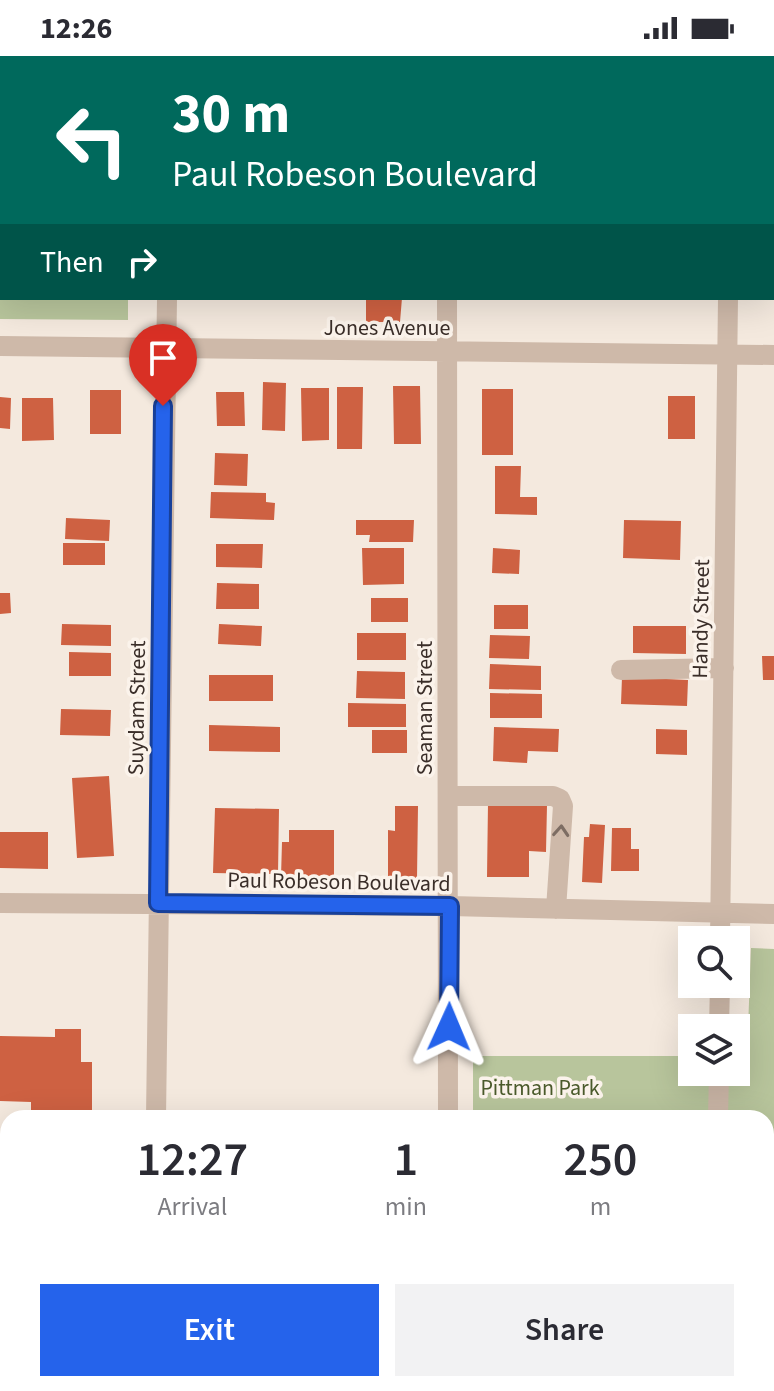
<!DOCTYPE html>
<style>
:root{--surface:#fff;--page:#f2f2f3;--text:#2b2b33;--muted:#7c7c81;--accent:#2563eb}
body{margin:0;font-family:"Source Sans 3",sans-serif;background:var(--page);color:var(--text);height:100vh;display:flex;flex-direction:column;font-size:30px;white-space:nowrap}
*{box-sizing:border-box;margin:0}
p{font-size:26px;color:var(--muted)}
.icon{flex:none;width:44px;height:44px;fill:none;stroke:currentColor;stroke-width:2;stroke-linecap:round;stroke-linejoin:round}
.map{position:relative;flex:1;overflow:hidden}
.sheet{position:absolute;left:0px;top:1054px;width:774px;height:282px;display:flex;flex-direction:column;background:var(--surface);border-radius:24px 24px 0 0;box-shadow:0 8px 32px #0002}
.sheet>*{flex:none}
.banner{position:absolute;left:0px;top:0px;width:774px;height:244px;box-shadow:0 8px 32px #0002;background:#00695c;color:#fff;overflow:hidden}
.buttons{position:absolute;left:678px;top:870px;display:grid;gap:16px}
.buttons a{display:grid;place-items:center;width:72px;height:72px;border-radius:0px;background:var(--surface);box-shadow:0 8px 32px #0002;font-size:40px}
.pin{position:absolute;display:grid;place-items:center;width:68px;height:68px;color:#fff;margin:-82px -34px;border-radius:50% 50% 50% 0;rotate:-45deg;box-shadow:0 0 8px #0007}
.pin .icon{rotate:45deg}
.me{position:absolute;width:88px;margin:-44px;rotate:1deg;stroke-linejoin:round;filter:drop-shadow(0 0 6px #0008)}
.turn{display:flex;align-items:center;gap:28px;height:168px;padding:0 40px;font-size:36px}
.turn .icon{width:104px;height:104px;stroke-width:2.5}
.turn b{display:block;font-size:56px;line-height:68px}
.then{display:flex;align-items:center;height:76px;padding:0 40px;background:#0003;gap:16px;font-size:30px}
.eta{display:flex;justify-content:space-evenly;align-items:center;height:136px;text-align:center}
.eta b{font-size:48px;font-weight:600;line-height:56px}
.button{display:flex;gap:16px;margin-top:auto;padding:16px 40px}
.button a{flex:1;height:92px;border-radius:0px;background:var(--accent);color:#fff;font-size:32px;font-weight:600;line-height:92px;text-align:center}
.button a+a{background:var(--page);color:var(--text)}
.status{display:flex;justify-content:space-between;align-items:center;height:56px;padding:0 40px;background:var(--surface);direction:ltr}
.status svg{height:22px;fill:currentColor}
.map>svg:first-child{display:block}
.green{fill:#b8c59c}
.building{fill:#ce6142}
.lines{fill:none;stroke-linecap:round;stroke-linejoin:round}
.minor{stroke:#ceb9a9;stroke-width:20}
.oneway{stroke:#7d6d63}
.route-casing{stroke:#184099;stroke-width:20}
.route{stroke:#2563eb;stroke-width:14}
.labels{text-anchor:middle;stroke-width:7;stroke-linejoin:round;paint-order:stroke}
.street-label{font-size:22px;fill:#3a2e29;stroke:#fbf3eb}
.park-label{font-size:22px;fill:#4a5a2b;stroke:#fbf3eb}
</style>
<div class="status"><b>12:26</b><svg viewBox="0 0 49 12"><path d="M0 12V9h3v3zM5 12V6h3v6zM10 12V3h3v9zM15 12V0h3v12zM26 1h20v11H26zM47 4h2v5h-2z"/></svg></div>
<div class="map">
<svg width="774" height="1335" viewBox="0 0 774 1335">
<rect width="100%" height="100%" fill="#f4e9de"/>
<!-- green -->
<path class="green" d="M0,0H133L2,2V242H128V264L0,263Z
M751,892L774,893V1335H743L744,1328H766V1062H473V1000H692V1016H736V1001L747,1000Z"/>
<!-- building -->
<path class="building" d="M366,242H402L400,266H366Z
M263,326L286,327L285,375L262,374Z
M393,330H420L421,388H394Z
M337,331H363L362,393H337Z
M301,332H329V384L302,385Z
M482,333H513V399H482Z
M90,334H121V378H90Z
M216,336H244L245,370H217Z
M668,340H695V383H668Z
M0,341L11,342L10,373L0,372Z
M22,342H53L54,384L22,385Z
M215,397L248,398L247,430L214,429Z
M495,410H521L520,441H537V459L495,458Z
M211,436L266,437V446L275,447L274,464L210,462Z
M66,462L110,464L109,485L65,483Z
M356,464H414L413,486H369L370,479H356Z
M624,464L681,465L680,504L623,502Z
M63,487H105V509H63Z
M216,488H263L262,512L216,511Z
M362,492H404V528L363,529Z
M493,492L520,494L519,518L492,517Z
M217,527L259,528V553H216Z
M0,537H10L11,557L0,558Z
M371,542H408V566H371Z
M494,549H528V573H494Z
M62,568L111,569V590L61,589Z
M219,568L262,570L261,590L218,588Z
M633,570H686V598L633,597Z
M357,577H406V604H357Z
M490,579L530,580L529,603L489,602Z
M69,596L111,597V620H69Z
M762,600H774V624H763Z
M490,608L541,610V634L489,633Z
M357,615L405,616V643L356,642Z
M209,619H273V645H209Z
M622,621L688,624L687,650L621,648Z
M490,637L542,638V662H490Z
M348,647L406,648V671H348Z
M61,653L111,654L110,680L60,679Z
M209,669L280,671V696L209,695Z
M494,671L559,673L558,696L528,695L527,707L493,705Z
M656,673L687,674V699L656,698Z
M372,674H407V697H372Z
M109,720L114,800L77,802L72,722Z
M488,747L547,749L546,796L529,795V821H487Z
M395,750H418L417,822H388V774L395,775Z
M215,752L279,753L278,818L213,817Z
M590,768L605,769L602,827L582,826L584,781H589Z
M612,772H631V793H639V815H611Z
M289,774H334V821H281L282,786H289Z
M0,776H48V813L0,812Z
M55,973H81V1006H92V1062H31V1046L0,1045V980L55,981Z
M39,1328H102V1335H39Z"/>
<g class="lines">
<!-- minor -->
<path class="minor" d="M177,2V0
M453,2V0
M733,2V0
M447,242L448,1062
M0,290L774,299
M621,614L724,612
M449,740H553L560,743L563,750L556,853
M0,847L450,850L774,858
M720,884L728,242
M719,972L720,928
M156,1062L167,242
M718,1062L719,1016
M153,1335L154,1328
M446,1335V1328
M716,1335V1328"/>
</g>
<!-- one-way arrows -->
<defs><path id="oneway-chevron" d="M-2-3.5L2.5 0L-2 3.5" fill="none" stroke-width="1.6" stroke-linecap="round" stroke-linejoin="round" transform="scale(2)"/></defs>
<use class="oneway" href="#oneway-chevron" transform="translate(561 775) rotate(-86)"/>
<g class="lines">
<!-- route casing -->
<g class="route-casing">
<path id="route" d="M163,350L158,847L450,850L449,971"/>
</g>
<!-- route -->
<use href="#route" class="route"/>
</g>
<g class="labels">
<!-- street labels -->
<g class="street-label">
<text x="387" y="279">Jones Avenue</text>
<text transform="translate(700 563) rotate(-89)" y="8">Handy Street</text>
<text transform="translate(136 652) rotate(-89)" y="8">Suydam Street</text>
<text transform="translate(424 652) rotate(-90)" y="8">Seaman Street</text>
<text transform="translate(339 825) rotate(1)" y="8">Paul Robeson Boulevard</text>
</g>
<!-- park labels -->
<g class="park-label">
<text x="540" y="1039">Pittman Park</text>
</g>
</g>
</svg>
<div class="buttons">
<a><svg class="icon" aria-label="search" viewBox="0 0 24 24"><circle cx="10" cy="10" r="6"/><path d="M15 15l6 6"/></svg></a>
<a><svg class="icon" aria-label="layers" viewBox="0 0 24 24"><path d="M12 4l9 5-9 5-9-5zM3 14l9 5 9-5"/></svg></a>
</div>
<div class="pin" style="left:163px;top:350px;background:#d93025"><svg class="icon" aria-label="arrive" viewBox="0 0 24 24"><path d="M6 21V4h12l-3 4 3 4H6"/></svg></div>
<svg class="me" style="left:449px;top:971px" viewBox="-20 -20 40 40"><path d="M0-17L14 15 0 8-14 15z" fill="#2563eb" stroke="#fff" stroke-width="4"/></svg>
<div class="banner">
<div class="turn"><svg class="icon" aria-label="left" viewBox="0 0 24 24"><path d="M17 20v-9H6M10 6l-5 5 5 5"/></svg><div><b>30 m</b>Paul Robeson Boulevard</div></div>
<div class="then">Then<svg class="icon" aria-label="right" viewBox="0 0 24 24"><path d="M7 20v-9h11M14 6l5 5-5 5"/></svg></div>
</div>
<section class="sheet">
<div class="eta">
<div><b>12:27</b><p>Arrival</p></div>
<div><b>1</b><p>min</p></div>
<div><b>250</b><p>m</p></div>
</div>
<div class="button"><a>Exit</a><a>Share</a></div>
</section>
</div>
